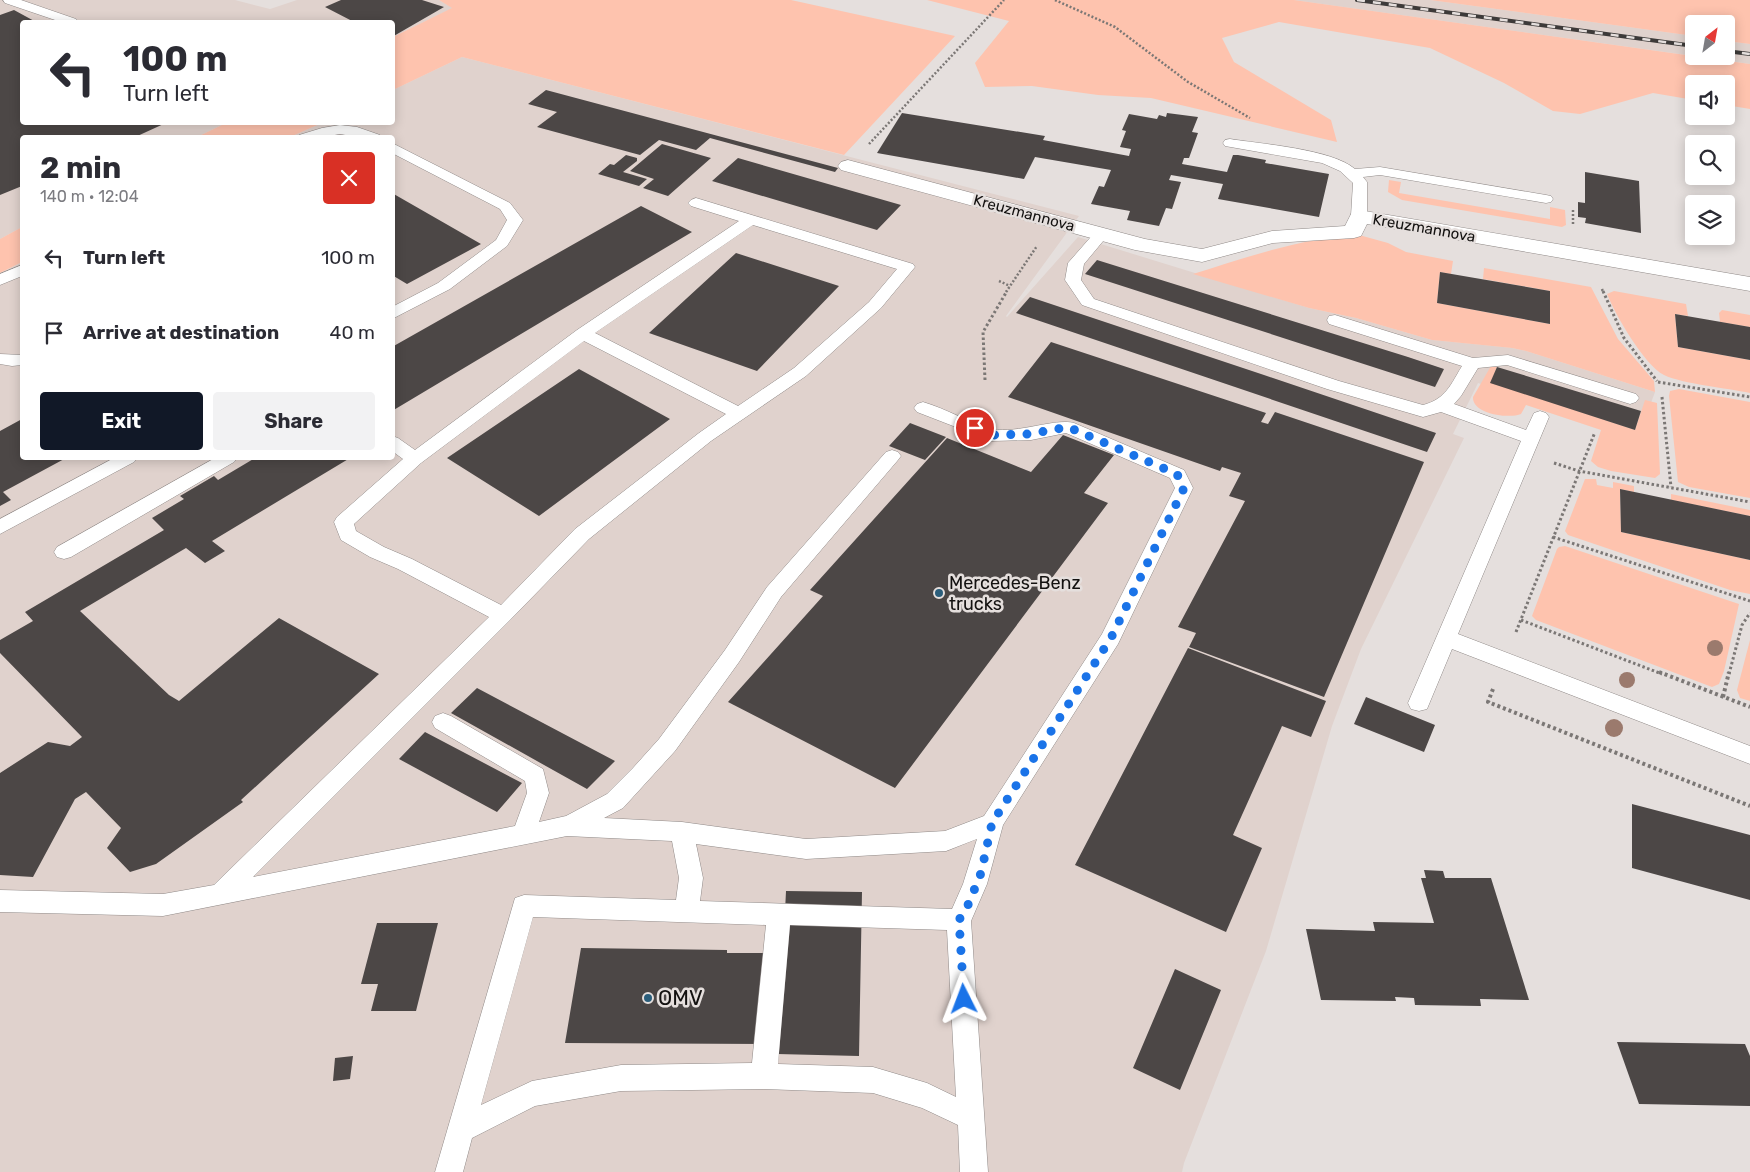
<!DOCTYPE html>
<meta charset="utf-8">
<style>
:root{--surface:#fff;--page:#f2f2f3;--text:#2b2b33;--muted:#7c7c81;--accent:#111827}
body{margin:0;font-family:Rubik,sans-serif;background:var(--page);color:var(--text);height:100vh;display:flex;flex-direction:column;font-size:19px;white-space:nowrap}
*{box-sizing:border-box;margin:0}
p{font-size:16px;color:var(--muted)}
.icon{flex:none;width:28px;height:28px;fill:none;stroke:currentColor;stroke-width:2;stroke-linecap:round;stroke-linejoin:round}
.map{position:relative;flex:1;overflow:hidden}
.details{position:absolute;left:20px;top:135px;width:375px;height:325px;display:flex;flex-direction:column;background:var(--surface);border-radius:5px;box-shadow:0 2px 12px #0003}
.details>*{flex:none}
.guide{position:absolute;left:20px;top:20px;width:375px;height:105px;border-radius:5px;box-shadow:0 2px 12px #0003;background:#fff;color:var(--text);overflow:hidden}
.needle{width:32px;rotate:31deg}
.fabs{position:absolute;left:1685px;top:15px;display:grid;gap:10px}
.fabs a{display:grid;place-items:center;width:50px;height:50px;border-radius:5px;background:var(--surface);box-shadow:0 2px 12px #0003;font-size:25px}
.pin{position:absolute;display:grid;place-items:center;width:42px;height:42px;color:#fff;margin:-21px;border:2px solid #fff;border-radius:50%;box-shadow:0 1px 5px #0007}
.me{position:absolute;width:55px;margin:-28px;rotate:357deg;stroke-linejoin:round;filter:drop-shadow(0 0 4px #0008)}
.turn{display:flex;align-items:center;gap:18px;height:105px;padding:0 20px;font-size:22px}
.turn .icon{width:65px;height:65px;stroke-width:2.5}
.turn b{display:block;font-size:35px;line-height:42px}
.round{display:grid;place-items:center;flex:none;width:52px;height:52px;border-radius:5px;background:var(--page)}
.head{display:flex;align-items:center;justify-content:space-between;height:85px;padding:0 20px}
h1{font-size:30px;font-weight:700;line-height:38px}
.cta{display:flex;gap:10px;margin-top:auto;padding:10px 20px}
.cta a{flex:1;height:58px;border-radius:5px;background:var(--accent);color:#fff;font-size:20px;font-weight:700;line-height:58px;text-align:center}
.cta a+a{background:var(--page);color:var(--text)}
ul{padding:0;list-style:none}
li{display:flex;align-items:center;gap:15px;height:75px;padding:0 20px}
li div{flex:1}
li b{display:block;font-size:19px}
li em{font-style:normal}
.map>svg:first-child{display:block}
.built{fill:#e0d2cd}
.green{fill:#fec3ae}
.building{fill:#4c4746}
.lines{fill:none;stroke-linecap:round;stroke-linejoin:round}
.service-casing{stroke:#908a88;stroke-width:1}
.minor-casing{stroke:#908a88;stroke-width:1}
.path-far2{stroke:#7b7775;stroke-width:2.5;stroke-dasharray:2 2;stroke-linecap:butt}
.path-far1{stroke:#7b7775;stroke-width:3;stroke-dasharray:2.5 2.5;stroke-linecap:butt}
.path{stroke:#7b7775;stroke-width:4;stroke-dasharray:3 3;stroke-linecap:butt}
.service{fill:#fff;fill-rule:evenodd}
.minor{fill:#fff;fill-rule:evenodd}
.rail-casing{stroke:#3d3a39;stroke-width:4}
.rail{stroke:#e5dfdd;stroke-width:2.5;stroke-dasharray:8;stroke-linecap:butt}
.tree{fill:#9b7a6d}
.route{stroke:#1a73e8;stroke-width:9;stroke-dasharray:0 16.2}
.poi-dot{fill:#2b5e7b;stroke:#e5dfdd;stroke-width:2}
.labels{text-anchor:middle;stroke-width:5;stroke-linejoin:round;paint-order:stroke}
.far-street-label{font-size:15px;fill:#131110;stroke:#e5dfdd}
.poi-label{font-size:18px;fill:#131110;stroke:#e5dfdd;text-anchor:start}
.near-poi-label{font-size:21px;fill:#131110;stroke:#e5dfdd;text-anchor:start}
</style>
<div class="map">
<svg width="1750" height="1172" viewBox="0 0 1750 1172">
<rect width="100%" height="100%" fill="#e5dfdd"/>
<!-- built -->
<path class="built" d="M0,0H235L270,9L297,0H439L453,8L393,37L392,22H22V122L226,123L197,137L22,138V227L0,239Z
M1294,0H1430L1694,36V56Z
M1726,41L1750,44V64L1697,56H1726Z
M462,57L1079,216L1006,316L1007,317L1078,237L1309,308L1356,318L1432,340L1512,348L1526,351L1655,392L1639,435L1478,383L1453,434L1464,438L1361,649L1332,726L1266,951L1184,1163L1182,1172H0V273L22,262V458H392V138L290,137L322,123L392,122L393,90Z"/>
<!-- green -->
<path class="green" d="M439,0H791L955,36L844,155L462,57L393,90V37L452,8Z
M927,0H1294L1750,64V109L1726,105V84H1694V100L1653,93L1580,114L1553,111L1504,83L1430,48L1279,22L1222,38L1234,62L1331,120L1337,142L1151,98L1098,95L1032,86L985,87L975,63L1009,21Z
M1430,0H1750V44L1726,41V24H1694V36Z
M226,123V122L322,123L290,137H197Z
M1389,180L1401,182L1399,193L1550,219V207L1565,210L1566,225L1562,227L1402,200L1388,192Z
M22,227V262L0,273V239Z
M1359,235L1388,243L1406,252L1453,261L1451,274L1440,272L1437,303L1550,324V291L1483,279L1484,268L1591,287L1618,339L1654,381L1655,392L1526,351L1512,348L1432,340L1356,318L1309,308L1193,274C1248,257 1301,238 1359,235Z
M1614,291L1686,304L1688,316L1675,314L1678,347L1750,360V393C1727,388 1683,384 1664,375C1644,365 1615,314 1607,294Z
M1722,310L1750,315V327L1720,322L1719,313Z
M1491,366L1497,367L1491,382L1635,430L1645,400L1657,403L1660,474L1655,478L1611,471L1598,467L1591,461L1601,430L1526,405L1521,414C1509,419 1472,414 1473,397Z
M1679,389L1750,402V498L1689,487L1678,482L1669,396L1670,391Z
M1585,479H1596L1597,485L1613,488V482L1634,486V492L1620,489L1621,532L1750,560V594L1730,590L1568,535L1565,531Z
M1671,494L1750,510V516L1671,500Z
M1565,546L1739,604L1724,671L1719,684L1712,687L1536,620L1532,616L1557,549L1559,547Z
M1750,640V701L1740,698L1737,690Z"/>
<!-- building -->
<path class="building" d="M341,0H422L444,7L392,37V22H354L325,7Z
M14,10L36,22H22V122H168L133,138H22V186L0,195V15Z
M546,90L838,168L835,172L710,138L696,150L659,140L640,155L537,127L557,112L528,104Z
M902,113L1045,136L1043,140L1129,156L1131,149L1120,147L1126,131L1122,130L1129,114L1157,119L1159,115L1166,117L1167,113L1198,117L1192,132L1198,133L1189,158H1184L1182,164L1227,172L1233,155H1238L1266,160L1265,163L1329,174L1319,217L1218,199L1223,184L1171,175L1169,180L1181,182L1172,209L1166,208L1159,226L1127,220L1130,211L1091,204L1099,186L1104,187L1111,170L1035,157L1024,179L877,153Z
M662,144L711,158L668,196L643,188L654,179L630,171Z
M626,155L637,158V161L623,172L647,179L639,186L598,174L610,164L614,165Z
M738,158L901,205L877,230L712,181Z
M1585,172L1639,181L1641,233L1585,223L1586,218L1578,217V202L1585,203Z
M392,193L481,244L407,284L392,275Z
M641,206L692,232L392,411V347Z
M736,253L839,286L757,371L649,333Z
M1097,260L1408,357L1444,369L1435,387L1085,274Z
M1440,272L1550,291V324L1437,303Z
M1030,297L1264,375L1436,433L1427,452L1016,313Z
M1675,314L1750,327V360L1678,347Z
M1051,342L1266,413L1261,422L1268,424L1275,412L1424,462L1324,697L1189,647L1196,633L1178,627L1245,501L1229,496L1241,473L1222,467L1220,471L1008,397Z
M1497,367L1641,411L1635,430L1490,383Z
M579,369L670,419L539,516L447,458Z
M22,419V458H66L3,492L11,500L0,506V431Z
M910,423L946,437L925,460L889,446Z
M1063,435L1114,455L1084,493L1108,503L895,788L728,702L823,596L810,590L947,438L1031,472Z
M255,458H350L212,541L225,551L205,563L186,548L80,611L169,695L179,701L279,618L379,674L241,800L243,802L156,864L130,872L107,848L121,828L86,792L75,799L33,877L0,875V773L48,742L70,746L82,737L0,653V640L33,621L25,612L164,530L152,518L184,499L180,496L214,476L218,480Z
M1620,489L1750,516V560L1621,532Z
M1188,648L1326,701L1311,737L1282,726L1233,835L1262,848L1226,932L1075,865Z
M477,688L615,761L587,789L451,713Z
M1366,697L1435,725L1424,752L1354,724Z
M425,732L522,783L497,812L399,759Z
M1632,804L1750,835V900L1632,868Z
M1424,870L1443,871L1445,878H1491L1529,1000L1480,999L1481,1006L1415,1005L1414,998L1395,997L1396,1001L1321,1000L1306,929L1375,931L1373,922L1434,923L1421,878H1426Z
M786,891L862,892L859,1056L777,1054V1044L565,1043L581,948L727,950V953H783Z
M377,923H438L416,1011H371L378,984H361Z
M1175,969L1221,990L1180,1090L1133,1068Z
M1617,1042L1745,1044L1750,1056V1106L1639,1104Z
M353,1056L350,1079L333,1081L335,1058Z"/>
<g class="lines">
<!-- service casing -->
<g class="service-casing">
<path id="service" d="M3,0H21L76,19L78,22H61L5,3Z
M340,125L357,127L380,135L382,138H362L340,134L318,138H297L299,135L322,128Z
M1230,139C1261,144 1332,149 1355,169L1380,167L1546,195L1551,196L1553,199L1551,202L1546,203L1380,175L1363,177L1367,182V216L1364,219H1354L1351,216L1353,183L1340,171L1322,163L1225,146L1223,143L1225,140Z
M392,143L510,203L523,220L507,246L450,289L392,319V307L438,283L496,240L507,220L500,209L392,153Z
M696,198L913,264L915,267L881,308L806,376L711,441L589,539L510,620L253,877L515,826L527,793L525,781L435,728L432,722L435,716L443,713L451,716L543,769L549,793L539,822L566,816L607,794L633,768L659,739L725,650L767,587L886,452L892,450L898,452L901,456L898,460L781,597L739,662L675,751L623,808L604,818L682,822L806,839L945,831L984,816L1102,634L1175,488L1170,478L1066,433L1031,440L992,441L917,412L914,408L917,404L923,402C947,409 969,423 993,429C1017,434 1055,418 1074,423L1184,470L1193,488L1118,644L1003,825L987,884L971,921L988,1172H960L958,1125L922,1108L873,1093L764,1089L621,1091L535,1106L472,1138L463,1172H435L515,898L524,895L676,900L679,878L672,841L567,836L163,916L0,912V890L163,894L214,885L489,617L398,569L370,557L341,540L334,522L337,517L403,459L392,451V436L398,438L415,450L577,330L739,221L691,206L688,203L691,200ZM753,225L897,269L869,302L794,368L738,406L595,333ZM584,341L726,414L699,433L575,529L501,605L412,559L384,547L356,531L354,524L421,463ZM977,839L963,884L952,909L700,901L703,878L696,844L806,859L946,851ZM533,917L766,925L752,1063L621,1065L532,1081L481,1105ZM790,925L947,930L956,1097L927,1083L873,1067L778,1064Z
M1101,229L1106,231L1109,234L1084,264L1081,280L1094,299L1339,381L1423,405C1446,399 1451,384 1462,366L1329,324L1327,320L1329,316L1335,315L1473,358L1508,355L1636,394L1639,398L1636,402L1630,404L1507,365L1478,368L1461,396L1454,404L1526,430L1534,413L1540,411L1546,413L1549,417L1458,634L1750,746V764L1452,649L1427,709L1419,711L1411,709L1408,703L1521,441L1441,412L1423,417L1327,389L1082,305L1065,280L1068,263L1096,231Z
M22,265V276L0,285V274Z
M0,354L22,355V365L12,366L0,364Z
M114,458H137L134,462L0,534V519Z
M215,458H237L234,462L71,557L64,559L57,557L54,552L57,547Z"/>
</g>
<!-- minor casing -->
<g class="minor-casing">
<path id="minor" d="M848,160L1145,239L1202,249L1272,231L1345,226L1352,212L1359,210L1750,277V291L1367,224L1361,236L1354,238L1273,243L1202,262L1135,250L841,170L838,166L841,162Z"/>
</g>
<!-- path-far2 -->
<path class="path-far2" d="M1055,0L1115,27L1188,82L1250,118
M869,144L1004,0
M1573,210V224
M999,281L1010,286
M1602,289L1603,292
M1006,292L1037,246"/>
<!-- path-far1 -->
<path class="path-far1" d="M1603,291L1624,338L1657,381
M985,380L983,332L1007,291
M1658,382L1750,397
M1662,397L1671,487
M1554,463L1579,471L1750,502
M1553,537L1750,601
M1521,620L1662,674
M1516,632L1595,432
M1729,674L1742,625L1750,613"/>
<!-- path -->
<path class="path" d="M1659,672L1750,707
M1493,689L1488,702L1750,806
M1723,697L1729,672"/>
<!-- service -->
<use href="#service" class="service"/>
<!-- minor -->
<use href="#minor" class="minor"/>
<!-- rail casing -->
<g class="rail-casing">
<path id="rail" d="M1357,0L1694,46
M1726,51L1750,54"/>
</g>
<!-- rail -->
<use href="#rail" class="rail"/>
</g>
<!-- trees -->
<g class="tree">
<circle cx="1715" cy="648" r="8"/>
<circle cx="1627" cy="680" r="8"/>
<circle cx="1614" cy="728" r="9"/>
</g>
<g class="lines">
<!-- route -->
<path class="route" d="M964,999L959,920L969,903L981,873L992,823L1111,638L1184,488L1177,474L1068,427L1030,434L992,435L975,428"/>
</g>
<!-- markers -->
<g class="poi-dot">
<circle cx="939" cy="593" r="5"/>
<circle cx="648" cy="998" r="5"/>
</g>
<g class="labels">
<!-- far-street labels -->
<g class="far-street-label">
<text transform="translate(1024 213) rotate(15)" y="5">Kreuzmannova</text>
<text transform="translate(1424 228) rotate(10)" y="5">Kreuzmannova</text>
</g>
<!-- poi labels -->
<g class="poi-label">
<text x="949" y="589">Mercedes-Benz<tspan x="949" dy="21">trucks</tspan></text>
</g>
<!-- near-poi labels -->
<g class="near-poi-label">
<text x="658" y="1005">OMV</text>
</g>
</g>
</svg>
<div class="fabs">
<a><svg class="needle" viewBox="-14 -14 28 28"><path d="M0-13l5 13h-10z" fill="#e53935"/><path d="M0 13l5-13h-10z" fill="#7c7c81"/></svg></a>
<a><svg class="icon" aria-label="sound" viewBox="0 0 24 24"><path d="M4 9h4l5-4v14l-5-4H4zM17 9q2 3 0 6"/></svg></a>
<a><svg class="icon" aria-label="search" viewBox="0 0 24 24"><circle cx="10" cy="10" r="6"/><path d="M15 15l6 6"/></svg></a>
<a><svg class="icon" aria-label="layers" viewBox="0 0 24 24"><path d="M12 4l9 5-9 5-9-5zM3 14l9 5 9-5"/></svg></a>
</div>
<div class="pin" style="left:975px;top:428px;background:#d93025"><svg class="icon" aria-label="arrive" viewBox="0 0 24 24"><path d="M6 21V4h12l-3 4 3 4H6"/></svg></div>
<svg class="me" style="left:964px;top:999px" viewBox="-20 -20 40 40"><path d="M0-17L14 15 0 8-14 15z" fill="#1a73e8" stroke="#fff" stroke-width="4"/></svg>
<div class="guide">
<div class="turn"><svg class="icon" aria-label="left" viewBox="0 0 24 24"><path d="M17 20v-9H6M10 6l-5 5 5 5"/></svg><div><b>100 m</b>Turn left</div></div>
</div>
<section class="details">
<div class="head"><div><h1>2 min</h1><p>140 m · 12:04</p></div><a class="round" style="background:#d93025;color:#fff"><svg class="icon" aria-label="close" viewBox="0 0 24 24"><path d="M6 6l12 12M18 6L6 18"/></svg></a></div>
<ul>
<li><svg class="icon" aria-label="left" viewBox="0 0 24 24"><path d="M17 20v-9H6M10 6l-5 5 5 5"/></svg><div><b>Turn left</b></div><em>100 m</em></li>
<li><svg class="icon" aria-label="arrive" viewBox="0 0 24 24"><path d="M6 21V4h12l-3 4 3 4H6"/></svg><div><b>Arrive at destination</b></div><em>40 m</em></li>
</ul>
<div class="cta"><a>Exit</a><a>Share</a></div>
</section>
</div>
